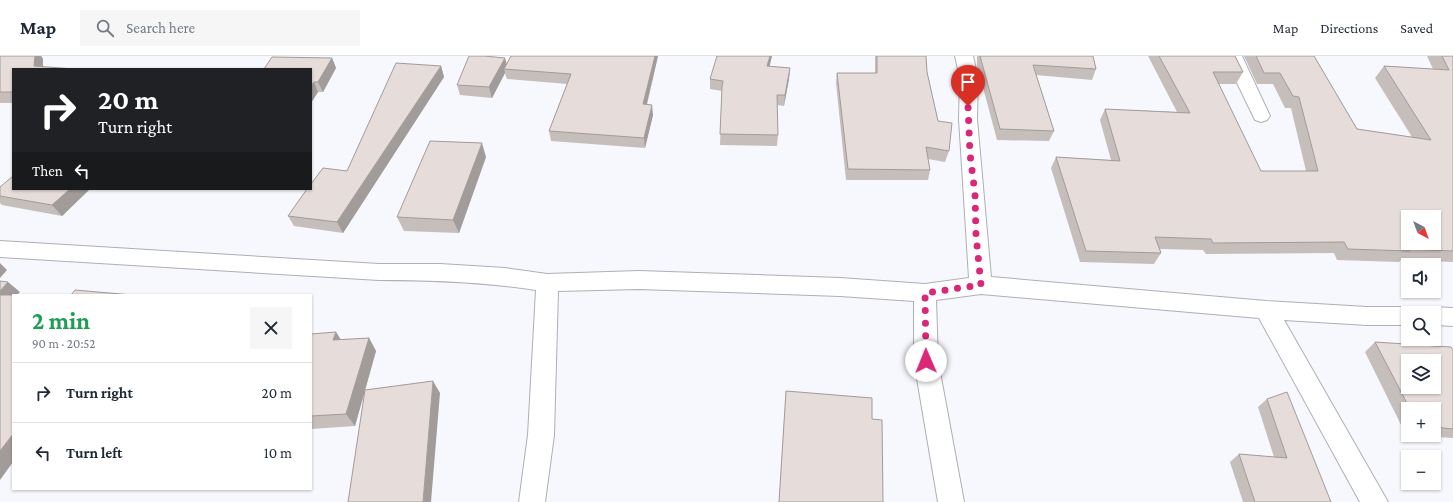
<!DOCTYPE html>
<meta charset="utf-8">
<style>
:root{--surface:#fff;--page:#f6f6f7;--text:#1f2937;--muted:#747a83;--line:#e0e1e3}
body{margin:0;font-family:"Crimson Pro",serif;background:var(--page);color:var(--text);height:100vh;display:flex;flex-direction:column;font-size:15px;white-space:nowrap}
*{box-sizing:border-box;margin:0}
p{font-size:13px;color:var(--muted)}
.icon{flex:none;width:22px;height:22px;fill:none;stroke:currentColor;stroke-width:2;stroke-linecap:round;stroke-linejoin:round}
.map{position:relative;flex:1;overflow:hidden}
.details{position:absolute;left:12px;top:238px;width:300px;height:196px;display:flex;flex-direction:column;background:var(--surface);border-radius:0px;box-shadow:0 1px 3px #0004}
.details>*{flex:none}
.guide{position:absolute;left:12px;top:12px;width:300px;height:122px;border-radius:0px;box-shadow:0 1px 3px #0004;background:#202124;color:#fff;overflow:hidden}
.needle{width:26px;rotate:139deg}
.tools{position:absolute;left:1401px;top:154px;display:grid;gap:8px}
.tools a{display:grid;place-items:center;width:40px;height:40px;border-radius:0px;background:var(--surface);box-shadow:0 1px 3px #0004;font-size:20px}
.pin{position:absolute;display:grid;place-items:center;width:34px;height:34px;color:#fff;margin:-41px -17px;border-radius:50% 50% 50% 0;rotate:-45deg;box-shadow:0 0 4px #0007}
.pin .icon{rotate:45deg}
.me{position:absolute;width:44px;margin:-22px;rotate:359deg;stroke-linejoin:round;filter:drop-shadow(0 0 3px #0008)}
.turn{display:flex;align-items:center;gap:14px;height:84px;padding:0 20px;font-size:18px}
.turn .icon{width:52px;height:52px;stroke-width:2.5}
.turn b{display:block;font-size:28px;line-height:34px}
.then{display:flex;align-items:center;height:38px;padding:0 20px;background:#0003;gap:8px;font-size:15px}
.round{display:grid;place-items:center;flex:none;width:42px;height:42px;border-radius:0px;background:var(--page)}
.head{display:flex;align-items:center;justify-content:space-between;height:68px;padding:0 20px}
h1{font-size:24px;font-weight:700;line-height:30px;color:#1e9e55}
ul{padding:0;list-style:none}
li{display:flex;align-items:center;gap:12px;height:60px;padding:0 20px;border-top:1px solid var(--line)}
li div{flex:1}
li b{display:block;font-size:15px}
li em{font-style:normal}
header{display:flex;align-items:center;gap:24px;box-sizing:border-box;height:56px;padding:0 20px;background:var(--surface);border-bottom:1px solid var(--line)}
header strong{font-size:19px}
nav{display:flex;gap:22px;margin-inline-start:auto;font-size:14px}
.search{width:280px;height:36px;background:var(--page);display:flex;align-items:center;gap:10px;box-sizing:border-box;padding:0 14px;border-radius:0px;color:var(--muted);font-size:15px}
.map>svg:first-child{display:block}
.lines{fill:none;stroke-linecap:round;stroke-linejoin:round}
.minor-casing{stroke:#aeafb7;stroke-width:2}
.minor{fill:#fff;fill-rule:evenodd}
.wall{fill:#c6bebb}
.shaded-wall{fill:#a19b99}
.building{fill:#e6ddda;stroke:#a19b99;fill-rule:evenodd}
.route{stroke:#db2777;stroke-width:7;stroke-dasharray:0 12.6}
</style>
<header>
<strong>Map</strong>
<div class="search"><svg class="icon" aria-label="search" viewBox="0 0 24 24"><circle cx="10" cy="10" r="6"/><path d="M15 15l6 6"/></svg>Search here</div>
<nav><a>Map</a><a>Directions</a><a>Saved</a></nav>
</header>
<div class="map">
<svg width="1453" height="446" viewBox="0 0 1453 446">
<rect width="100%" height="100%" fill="#f7f7fe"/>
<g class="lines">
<!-- minor casing -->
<g class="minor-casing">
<path id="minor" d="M955,0H973L978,22L977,63L991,221L1266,245L1367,251H1408L1416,253L1418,257H1408V269H1367L1284,264L1388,446H1360L1259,262L981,238L936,244L938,305L964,446H938L914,305V245L840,240L639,233L558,235L554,379L545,446H519L528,379L536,234C483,226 432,224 379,224L0,201V185L379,208H440L505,212L547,218L639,215L840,222L925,228L969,222L959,63L960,22Z
M1224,0H1242L1270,60L1267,64L1261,66L1255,64Z
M1434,251L1453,252V270L1434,269V257H1424L1426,253Z"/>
</g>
<!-- minor -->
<use href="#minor" class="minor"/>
</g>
<!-- wall -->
<path class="wall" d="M0,0H41L43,3V11L13,13V47H0Z
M511,0H658L647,49L653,59L645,92L551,85L549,75L567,28L507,23L505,17L492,42L460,39L457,29L507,8Z
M875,0H926L927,16L938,65L949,95L945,106L928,103L930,114L928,124H846L836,27L837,17H875Z
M977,0H1093L1096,13L1092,24L1036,19L1054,75L1049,85L997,84L977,9Z
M1148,0H1235L1243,16L1236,28H1218L1261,115H1306L1291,52H1285L1273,28H1257L1244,0H1314L1357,73L1412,81L1375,22L1384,10L1433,13L1427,0H1453V206L1401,204L1399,206L1337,204L1334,197L1206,198L1203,194L1160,193L1161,197L1154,208L1080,206L1051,112L1056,101L1111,104L1100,64L1105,53L1177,56Z
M332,2L336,12L323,36H318L311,47V13Z
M441,10L444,21L343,177L294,170L288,160L347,115Z
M770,11L790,12L789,23L784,50L777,49L778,79L777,90L720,89L722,35L710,33V23Z
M486,101L459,177L404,175L397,161Z
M0,131L90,133L62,160L2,149L0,147Z
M336,276L341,284L369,282L376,295L365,334L440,337L364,338L355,370L311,373V278Z
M1375,286L1453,294V382L1408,379H1434V353H1408V379H1406L1365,296Z
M786,335L872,363L883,446H779Z
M1267,343L1331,446H1243L1230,406L1239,398L1274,401L1258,351Z"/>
<!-- shaded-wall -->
<path class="shaded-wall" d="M35,0H41L43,3V13L34,10Z
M655,0H658L644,59L643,48Z
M770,0H772L767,21V10Z
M332,2L336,12L323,36L318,26Z
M505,2L508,12L504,13L505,17L492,42L489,31Z
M441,10L444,21L343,177L337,166Z
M790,12L789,23L784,50L785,39Z
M314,26L318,36L311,47V30Z
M652,49L653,59L645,92L644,82Z
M482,87L486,101L459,177L453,164Z
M70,133H90L62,160L52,149Z
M0,207L7,214L0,222Z
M8,226L20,236L17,239L0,242V235Z
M336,276L344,289L333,284Z
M369,282L376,295L355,370L346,358Z
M433,325L440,337L431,446H423Z
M13,378V406L0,424V395Z"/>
<!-- building -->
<path class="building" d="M0,0H35L34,10L74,13H13V36H0Z
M469,0H484L505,2L489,31L457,29Z
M511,0H655L643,48L652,49L644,82L549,75L571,18L504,13Z
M717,0H770L767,10L790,12L785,39H777L778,79L720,78L722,31L723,25L710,23Z
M877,0H926L927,16L938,65L952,67L949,95L926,91L930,114L848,113L837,17H877Z
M980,0H1093L1096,13L1033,9L1054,75L1000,73Z
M1159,0H1235L1243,16H1213L1261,115H1318L1299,41L1293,40L1280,17H1264L1256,0H1314L1357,73L1431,84L1384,10L1449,14L1442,0H1453V195L1409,193L1410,195L1348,193L1344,186L1213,187L1211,183L1155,181L1161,197L1086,195L1056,101L1120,105L1105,53L1190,57ZM1408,161H1434V187H1408Z
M272,1L332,2L318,26H314L311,30V13H264Z
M396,7L441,10L337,166L288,160L307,133H311V128L323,112L347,115Z
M430,85L482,87L453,164L397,161Z
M13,120V133H70L52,149L0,140V131Z
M0,225L8,226L0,235Z
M75,234L132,239H13V378L0,395V239H71Z
M336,276L333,284L369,282L346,358L311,360V278Z
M1375,286L1451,291L1453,294V373L1434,371V353H1410ZM1408,305H1434V331H1408Z
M433,325L423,446H348L365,334Z
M786,335L872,342V363L882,364L883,446H779Z
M1287,336L1331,446H1255L1239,398L1287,402L1267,343Z"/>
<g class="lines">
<!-- route -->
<path class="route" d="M926,305L925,237L981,229L976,179L975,138L970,98L968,50"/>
</g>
</svg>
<div class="tools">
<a><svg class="needle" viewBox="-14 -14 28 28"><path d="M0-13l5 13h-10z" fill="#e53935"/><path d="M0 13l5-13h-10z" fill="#747a83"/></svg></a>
<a><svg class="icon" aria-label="sound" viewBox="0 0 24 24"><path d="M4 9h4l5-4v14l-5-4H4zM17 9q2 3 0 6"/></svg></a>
<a><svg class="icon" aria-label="search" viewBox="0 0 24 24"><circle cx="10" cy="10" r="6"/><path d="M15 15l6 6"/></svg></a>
<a><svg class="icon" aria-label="layers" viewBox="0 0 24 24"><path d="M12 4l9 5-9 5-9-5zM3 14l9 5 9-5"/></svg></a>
<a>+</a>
<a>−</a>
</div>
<div class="pin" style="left:968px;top:50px;background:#d93025"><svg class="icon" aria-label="arrive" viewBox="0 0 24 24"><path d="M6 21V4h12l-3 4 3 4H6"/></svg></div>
<svg class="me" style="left:926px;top:305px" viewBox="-20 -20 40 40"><circle r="19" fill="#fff"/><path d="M0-13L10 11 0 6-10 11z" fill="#db2777"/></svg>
<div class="guide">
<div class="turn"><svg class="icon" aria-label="right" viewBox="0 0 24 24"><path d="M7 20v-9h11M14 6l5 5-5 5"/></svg><div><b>20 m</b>Turn right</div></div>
<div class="then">Then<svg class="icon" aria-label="left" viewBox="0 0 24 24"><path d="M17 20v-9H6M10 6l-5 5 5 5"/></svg></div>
</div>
<section class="details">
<div class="head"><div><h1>2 min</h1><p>90 m · 20:52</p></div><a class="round"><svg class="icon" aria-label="close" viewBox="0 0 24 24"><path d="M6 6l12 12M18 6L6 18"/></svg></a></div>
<ul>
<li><svg class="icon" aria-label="right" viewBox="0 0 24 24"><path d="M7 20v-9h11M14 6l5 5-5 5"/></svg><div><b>Turn right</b></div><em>20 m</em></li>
<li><svg class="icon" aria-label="left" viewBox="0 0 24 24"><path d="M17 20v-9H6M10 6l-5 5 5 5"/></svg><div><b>Turn left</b></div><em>10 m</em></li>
</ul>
</section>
</div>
